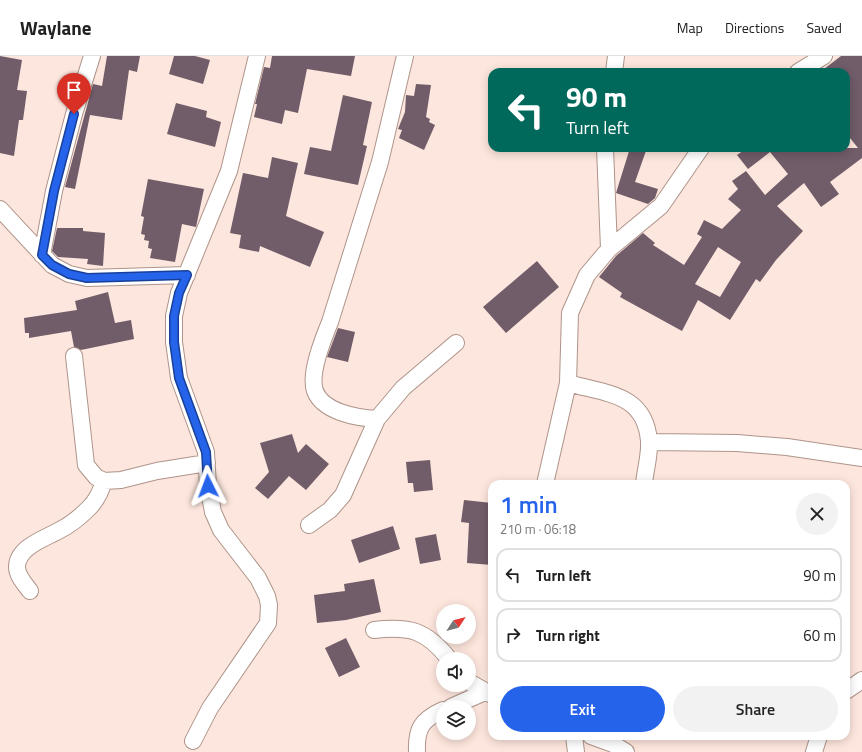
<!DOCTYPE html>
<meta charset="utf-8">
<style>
:root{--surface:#fff;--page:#f2f2f2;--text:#222;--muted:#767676;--line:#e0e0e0;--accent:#2563eb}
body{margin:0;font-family:"Titillium Web",sans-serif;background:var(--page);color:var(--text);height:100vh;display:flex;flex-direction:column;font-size:15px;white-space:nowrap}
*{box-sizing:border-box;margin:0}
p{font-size:13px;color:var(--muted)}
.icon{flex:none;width:22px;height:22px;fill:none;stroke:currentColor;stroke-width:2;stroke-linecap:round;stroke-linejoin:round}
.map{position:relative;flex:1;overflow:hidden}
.drawer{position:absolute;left:488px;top:424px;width:362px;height:260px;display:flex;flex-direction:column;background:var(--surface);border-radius:12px;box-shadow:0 2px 10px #0003}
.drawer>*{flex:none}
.hud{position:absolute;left:488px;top:12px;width:362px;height:84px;border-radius:12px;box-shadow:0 2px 10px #0003;background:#00695c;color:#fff;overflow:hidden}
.needle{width:26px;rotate:54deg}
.tools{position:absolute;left:436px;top:548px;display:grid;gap:8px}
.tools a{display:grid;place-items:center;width:40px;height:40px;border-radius:50%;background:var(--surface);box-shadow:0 2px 10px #0003;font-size:20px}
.pin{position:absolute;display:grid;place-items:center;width:34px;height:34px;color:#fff;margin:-41px -17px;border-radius:50% 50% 50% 0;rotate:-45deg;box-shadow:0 0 4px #0007}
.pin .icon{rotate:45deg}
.me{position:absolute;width:44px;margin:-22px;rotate:357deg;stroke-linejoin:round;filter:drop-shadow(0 0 3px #0008)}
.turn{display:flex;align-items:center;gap:14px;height:84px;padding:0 12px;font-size:18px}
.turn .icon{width:52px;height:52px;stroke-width:2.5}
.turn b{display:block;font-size:28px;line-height:34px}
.round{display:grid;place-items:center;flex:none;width:42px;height:42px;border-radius:21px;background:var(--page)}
.summary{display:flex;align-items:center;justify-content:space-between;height:68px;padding:0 12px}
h1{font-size:24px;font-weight:600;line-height:30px;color:var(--accent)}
.button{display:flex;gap:8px;margin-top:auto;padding:8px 12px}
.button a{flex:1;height:46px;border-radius:24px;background:var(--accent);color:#fff;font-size:16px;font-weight:600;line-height:46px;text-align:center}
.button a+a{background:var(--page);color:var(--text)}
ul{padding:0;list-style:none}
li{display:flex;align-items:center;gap:12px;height:54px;margin:0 8px 6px;padding:0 4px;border:2px solid var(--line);border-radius:12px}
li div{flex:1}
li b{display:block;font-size:15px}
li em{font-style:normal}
header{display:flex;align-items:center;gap:24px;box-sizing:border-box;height:56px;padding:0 20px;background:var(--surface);border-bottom:1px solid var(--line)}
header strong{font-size:19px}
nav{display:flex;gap:22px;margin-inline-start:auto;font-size:14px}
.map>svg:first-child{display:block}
.building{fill:#715c6a;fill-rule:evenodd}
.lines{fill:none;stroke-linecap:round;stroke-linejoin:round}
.minor-casing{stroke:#ae948a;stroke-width:18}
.minor{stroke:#fff;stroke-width:16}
.route-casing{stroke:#184099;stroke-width:10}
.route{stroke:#2563eb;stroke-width:7}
</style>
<header>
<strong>Waylane</strong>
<nav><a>Map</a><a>Directions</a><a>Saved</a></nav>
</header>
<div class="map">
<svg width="862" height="696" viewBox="0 0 862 696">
<rect width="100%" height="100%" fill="#fde6dd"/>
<!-- building -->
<path class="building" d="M0,0L22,4L17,34L27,35L23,64H19L14,100L0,97Z
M107,0H140L137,16L129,14L122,64L90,59L75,133L65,131L93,28L102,30Z
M174,0H195L210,4L203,28L169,18Z
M272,0H355L351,20L307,13L298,57L285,54L282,68L254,61L257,48H255L264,11L270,12Z
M841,0H862V102L830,126L839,138L821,151L804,127L777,150L803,175L776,204L760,226L756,223L730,264L698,244L682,275L620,241L622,237L599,221L616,200L643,177L655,187L653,189L684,209L702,181L697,178L704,164L722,173L741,154L728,143L738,133L732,125L746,115L765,139L788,118L770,96L748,113L737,99L747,92H858L846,77V16H820ZM718,191L741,206L720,241L695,228Z
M416,28L431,29L426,61L430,63L429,66L435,69L424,94L399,82L402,74L398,73L405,56L406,39L414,40Z
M343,39L372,46L363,89L367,90L358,129L304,118L310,91L331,95Z
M176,47L207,55L206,61L221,66L215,91L167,78Z
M630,92H647L635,126L658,133L655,142L648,148L616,137Z
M272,101L298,107L286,160L324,176L310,211L260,190L259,196L239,192L241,179L230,177L243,117L268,122Z
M148,123L204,133L196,171L182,168L175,206L150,202L152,193L148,192L149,185L144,184L145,179L141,178L144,161L141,160Z
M57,172H83V175L105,177L103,210L87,208L88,203L58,201L52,195Z
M537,205L559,231L506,277L483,251Z
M108,236L115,267L131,264L134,283L81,294L74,291L71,275L29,282V277H25L24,262L77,254L75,245Z
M338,272L355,276L348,306L327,301Z
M292,378L298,397L306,388L329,408L306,434L289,420L268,443L255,432L269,416L260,387Z
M430,404L433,434L414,436L413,427H408L406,406Z
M464,444L492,447V509L467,507L469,467L461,466Z
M393,470L400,493L359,507L351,484Z
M436,478L441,504L420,508L415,482Z
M374,523L381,556L346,564L317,567L314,539L345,535L344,528Z
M346,582L360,611L339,621L325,592Z"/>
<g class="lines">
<!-- minor casing -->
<g class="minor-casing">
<path id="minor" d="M614,16L616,0
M798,16L824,0
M605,92L609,193
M0,153L52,209L69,218L87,222L187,219
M42,199L54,135L74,58L92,0
M74,300L86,409L96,421L104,425L121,424L157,415L207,407
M568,327C606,338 645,337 649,385C650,399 645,415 644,428
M377,363C357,362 323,356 315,335C309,318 323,283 330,266L380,106L405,0
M649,386L737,387L787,391L862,402
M545,428L568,327L570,257L587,219L609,193L661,150L701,92
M309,469L330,454L343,439L377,363L403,332L456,287
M30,535C25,528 17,520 17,511C17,491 46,482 60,474C70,469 81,460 89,452C97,444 101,435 104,425
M374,574C410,570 426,574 449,603
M469,626L492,639
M846,635L862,624
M451,651L485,636
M574,680L576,696
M591,680L613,688L626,696
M193,685L210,652L268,567L269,549L267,540L258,522L221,474L213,456L208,430L206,396L179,322L174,286V260L179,237L229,115L257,0
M417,696C416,673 421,664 443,654
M814,696L819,680"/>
</g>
<!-- minor -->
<use href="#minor" class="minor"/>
</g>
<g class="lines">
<!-- route casing -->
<g class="route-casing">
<path id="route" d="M74,58L54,135L42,199L52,209L69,218L87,222L187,219L179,237L174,260V286L179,322L206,396L208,430"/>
</g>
<!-- route -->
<use href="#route" class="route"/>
</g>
</svg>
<div class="tools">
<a><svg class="needle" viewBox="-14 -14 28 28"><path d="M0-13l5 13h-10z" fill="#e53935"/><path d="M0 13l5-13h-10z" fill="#767676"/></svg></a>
<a><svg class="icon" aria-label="sound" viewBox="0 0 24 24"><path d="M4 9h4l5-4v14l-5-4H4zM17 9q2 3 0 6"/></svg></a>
<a><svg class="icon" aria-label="layers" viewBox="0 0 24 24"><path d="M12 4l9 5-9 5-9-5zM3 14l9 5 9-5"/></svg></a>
</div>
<div class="pin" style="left:74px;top:58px;background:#d93025"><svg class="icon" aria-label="arrive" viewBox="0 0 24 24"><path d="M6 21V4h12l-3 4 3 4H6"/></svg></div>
<svg class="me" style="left:208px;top:430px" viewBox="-20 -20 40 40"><path d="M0-17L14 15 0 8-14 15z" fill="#2563eb" stroke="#fff" stroke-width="4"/></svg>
<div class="hud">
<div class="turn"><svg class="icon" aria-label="left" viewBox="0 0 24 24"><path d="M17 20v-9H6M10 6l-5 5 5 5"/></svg><div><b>90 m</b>Turn left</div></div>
</div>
<section class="drawer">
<div class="summary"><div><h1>1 min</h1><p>210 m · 06:18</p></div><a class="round"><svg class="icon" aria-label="close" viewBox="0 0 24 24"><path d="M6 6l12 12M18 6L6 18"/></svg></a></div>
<ul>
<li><svg class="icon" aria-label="left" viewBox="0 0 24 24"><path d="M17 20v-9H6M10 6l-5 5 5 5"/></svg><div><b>Turn left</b></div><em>90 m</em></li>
<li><svg class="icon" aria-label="right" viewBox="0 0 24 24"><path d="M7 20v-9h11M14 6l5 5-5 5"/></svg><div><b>Turn right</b></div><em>60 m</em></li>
</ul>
<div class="button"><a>Exit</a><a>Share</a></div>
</section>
</div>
